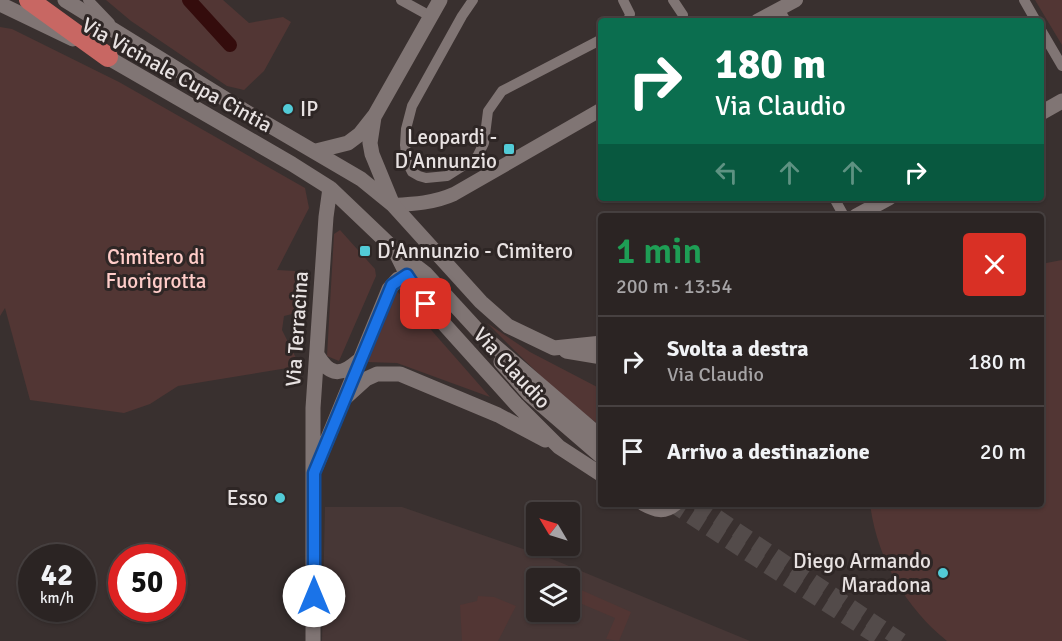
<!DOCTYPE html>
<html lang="it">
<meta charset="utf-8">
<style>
:root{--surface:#2b2423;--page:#373030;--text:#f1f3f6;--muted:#a6a4a6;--line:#474141}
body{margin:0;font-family:Signika,sans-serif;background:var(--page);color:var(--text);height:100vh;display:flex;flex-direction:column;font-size:22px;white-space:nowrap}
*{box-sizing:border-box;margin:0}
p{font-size:20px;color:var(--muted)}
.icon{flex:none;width:33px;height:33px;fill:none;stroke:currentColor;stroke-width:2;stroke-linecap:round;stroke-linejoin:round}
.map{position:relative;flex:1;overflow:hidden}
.sheet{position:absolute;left:598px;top:213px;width:446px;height:294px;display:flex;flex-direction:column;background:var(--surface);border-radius:6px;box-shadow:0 2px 4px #0004,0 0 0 2px var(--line)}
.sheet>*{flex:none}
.hud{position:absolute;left:598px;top:18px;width:446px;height:183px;border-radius:6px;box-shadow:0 2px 4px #0004,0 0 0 2px var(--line);background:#0b6e4f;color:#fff;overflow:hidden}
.needle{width:39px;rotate:308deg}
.fabs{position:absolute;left:526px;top:502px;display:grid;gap:12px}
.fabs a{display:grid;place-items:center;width:54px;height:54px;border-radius:6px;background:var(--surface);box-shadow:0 2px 4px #0004,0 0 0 2px var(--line);font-size:30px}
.speed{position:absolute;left:18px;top:544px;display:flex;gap:12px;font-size:30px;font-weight:700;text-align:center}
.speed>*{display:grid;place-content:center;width:78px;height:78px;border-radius:50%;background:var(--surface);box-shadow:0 2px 4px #0004,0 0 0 2px var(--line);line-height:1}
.speed small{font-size:15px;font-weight:400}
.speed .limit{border:9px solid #d22;background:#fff;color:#111}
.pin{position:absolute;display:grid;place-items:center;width:51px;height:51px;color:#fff;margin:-26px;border-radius:12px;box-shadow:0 3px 9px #0006}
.me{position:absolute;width:66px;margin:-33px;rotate:0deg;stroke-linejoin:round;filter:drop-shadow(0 0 4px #0008)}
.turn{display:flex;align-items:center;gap:21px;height:126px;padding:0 18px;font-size:27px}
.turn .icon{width:78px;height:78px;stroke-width:2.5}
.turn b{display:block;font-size:42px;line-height:51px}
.lanes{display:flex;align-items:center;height:57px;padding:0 18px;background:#0003;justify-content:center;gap:30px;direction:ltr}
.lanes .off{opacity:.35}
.round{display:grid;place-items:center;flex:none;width:63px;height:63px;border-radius:6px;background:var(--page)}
.overview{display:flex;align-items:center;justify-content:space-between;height:102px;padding:0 18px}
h1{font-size:36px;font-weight:600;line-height:45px;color:#1e9e55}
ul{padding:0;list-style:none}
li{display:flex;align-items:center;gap:18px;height:90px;padding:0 18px;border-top:2px solid var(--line)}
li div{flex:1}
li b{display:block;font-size:22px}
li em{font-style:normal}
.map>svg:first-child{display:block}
.built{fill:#473736;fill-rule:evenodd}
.green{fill:#523634}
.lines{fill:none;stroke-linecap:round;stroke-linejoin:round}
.canal{stroke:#340c0c;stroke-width:14}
.secondary-tunnel{stroke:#534b4a;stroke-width:15;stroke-dasharray:15 8;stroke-linecap:butt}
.minor{stroke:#807574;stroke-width:10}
.tertiary{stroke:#807574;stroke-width:14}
.secondary{stroke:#807574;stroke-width:15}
.motorway{stroke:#c86763;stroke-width:20}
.route-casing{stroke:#114b97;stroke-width:15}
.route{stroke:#1a73e8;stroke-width:10}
.poi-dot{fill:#52cbd7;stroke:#2e2625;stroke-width:2}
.labels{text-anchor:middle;stroke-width:6;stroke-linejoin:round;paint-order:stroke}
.street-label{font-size:21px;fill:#e8e2e2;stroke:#2e2625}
.poi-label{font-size:21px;fill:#e8e2e2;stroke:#2e2625;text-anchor:end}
.park-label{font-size:21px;fill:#ffcdc9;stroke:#2e2625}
</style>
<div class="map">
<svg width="1062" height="641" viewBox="0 0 1062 641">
<rect width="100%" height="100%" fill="#39302f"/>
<!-- built -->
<path class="built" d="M325,507H402L552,559L750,641H322ZM537,579H570V612H537Z"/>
<!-- green -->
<path class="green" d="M106,0H223L249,23L283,17L291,22L264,71L244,90L227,86L131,21Z
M1035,0H1062V45Z
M0,27L12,29L119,82L305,188L309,208L277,270L295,271L296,313L284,316L282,330L300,366L178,386L150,404L124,413L30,400L5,308L0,316Z
M340,230L375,269L376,276L339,361L327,356L334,234Z
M1062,260V641H947C905,607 877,558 870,504H1041V264Z
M397,291L490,397L397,363L366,362Z
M487,323L530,352L601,389V426C559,396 524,360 487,323Z
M570,585L631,612L619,641L606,639L615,618L582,604L576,616L566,612H570Z
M478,596L494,597L516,606L498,641H462L460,605L477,601Z"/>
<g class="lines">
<!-- canal -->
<path class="canal" d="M189,0L230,45"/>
<!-- secondary-tunnel -->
<path class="secondary-tunnel" d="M671,504L883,641
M698,504L902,641"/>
<!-- minor -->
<path class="minor" d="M88,0L110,23
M401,0L430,16
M473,0L462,16L412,106L406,129L405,145L407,162L412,172L419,176L426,178L447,176L477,157L484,143L488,111L502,91L602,39
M623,0L630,14L628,21
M673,0L683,15
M1024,0L1036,21
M779,9L786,21
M1041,30L1062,66
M834,198L844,216"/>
<!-- tertiary -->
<path class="tertiary" d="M757,21L796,0
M393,205C414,204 434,203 454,194L602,109"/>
<!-- secondary -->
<path class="secondary" d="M65,0L243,110L361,179L393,205L481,302L508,326L554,348L602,343
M0,4L73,39
M100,53L292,164L330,188L395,250L426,274L482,335L602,438
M1041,113L1062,101
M374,117L370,143L372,154L393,205
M316,151L348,143L360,134L375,115L440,0
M856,216L889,198
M396,253L407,275L426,304L516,404L559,447L602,475
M566,351L602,357
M318,356C330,376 341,376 358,361
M501,362L529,394L602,457
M345,398L366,379L377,374H400L498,415L545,440
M316,467L389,289L398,279L416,273
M644,504C655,510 664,513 675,504
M313,641V408L326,217L330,188"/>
<!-- motorway -->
<path class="motorway" d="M29,0L108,57"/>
</g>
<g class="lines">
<!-- route casing -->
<g class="route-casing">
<path id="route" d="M314,596V473L392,285L407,275L426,304"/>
</g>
<!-- route -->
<use href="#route" class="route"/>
</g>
<!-- markers -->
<g class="poi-dot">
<circle cx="288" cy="109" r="6"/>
<rect x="503" y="143" width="12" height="12" rx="3"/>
<rect x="359" y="245" width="12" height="12" rx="3"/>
<circle cx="280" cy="498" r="6"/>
<circle cx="943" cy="573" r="6"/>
</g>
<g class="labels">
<!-- street labels -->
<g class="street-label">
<text transform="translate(177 75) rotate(29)" y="7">Via Vicinale Cupa Cintia</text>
<text transform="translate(297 329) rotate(-86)" y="7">Via Terracina</text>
<text transform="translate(512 368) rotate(47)" y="7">Via Claudio</text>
</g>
<!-- poi labels -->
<g class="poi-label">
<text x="300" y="116" text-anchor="start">IP</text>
<text x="497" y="144">Leopardi -<tspan x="497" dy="24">D'Annunzio</tspan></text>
<text x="377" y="258" text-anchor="start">D'Annunzio - Cimitero</text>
<text x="268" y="505">Esso</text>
<text x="931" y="568">Diego Armando<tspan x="931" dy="24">Maradona</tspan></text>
</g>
<!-- park labels -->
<g class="park-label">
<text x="156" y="264">Cimitero di<tspan x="156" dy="24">Fuorigrotta</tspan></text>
</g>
</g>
</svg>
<div class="fabs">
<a><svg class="needle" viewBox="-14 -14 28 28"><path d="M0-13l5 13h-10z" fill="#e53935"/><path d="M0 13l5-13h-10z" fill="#a6a4a6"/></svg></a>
<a><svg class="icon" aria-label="layers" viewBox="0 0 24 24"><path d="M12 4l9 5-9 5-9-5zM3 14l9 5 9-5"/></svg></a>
</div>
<div class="speed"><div>42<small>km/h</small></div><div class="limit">50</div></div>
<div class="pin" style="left:426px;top:304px;background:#d93025"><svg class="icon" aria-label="arrive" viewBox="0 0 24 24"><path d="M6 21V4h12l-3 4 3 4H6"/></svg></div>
<svg class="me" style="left:314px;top:596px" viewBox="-20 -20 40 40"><circle r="19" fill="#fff"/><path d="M0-13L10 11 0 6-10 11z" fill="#1a73e8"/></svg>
<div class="hud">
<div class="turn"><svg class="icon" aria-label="right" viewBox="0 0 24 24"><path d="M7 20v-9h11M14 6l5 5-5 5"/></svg><div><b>180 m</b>Via Claudio</div></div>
<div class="lanes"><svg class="icon off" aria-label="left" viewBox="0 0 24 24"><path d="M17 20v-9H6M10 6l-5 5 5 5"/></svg><svg class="icon off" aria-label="ahead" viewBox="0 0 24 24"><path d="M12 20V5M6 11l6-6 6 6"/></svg><svg class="icon off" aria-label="ahead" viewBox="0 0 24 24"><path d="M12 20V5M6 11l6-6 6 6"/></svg><svg class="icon" aria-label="right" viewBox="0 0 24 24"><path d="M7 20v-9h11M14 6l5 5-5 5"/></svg></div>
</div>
<section class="sheet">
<div class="overview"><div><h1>1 min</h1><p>200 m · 13:54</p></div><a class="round" style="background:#d93025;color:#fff"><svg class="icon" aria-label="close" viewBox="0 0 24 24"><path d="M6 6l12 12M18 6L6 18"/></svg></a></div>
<ul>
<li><svg class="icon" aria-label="right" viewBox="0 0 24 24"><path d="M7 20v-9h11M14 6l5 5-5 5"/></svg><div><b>Svolta a destra</b><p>Via Claudio</p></div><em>180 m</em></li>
<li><svg class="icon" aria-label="arrive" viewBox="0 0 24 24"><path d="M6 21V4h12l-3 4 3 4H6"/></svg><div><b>Arrivo a destinazione</b></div><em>20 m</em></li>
</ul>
</section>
</div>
